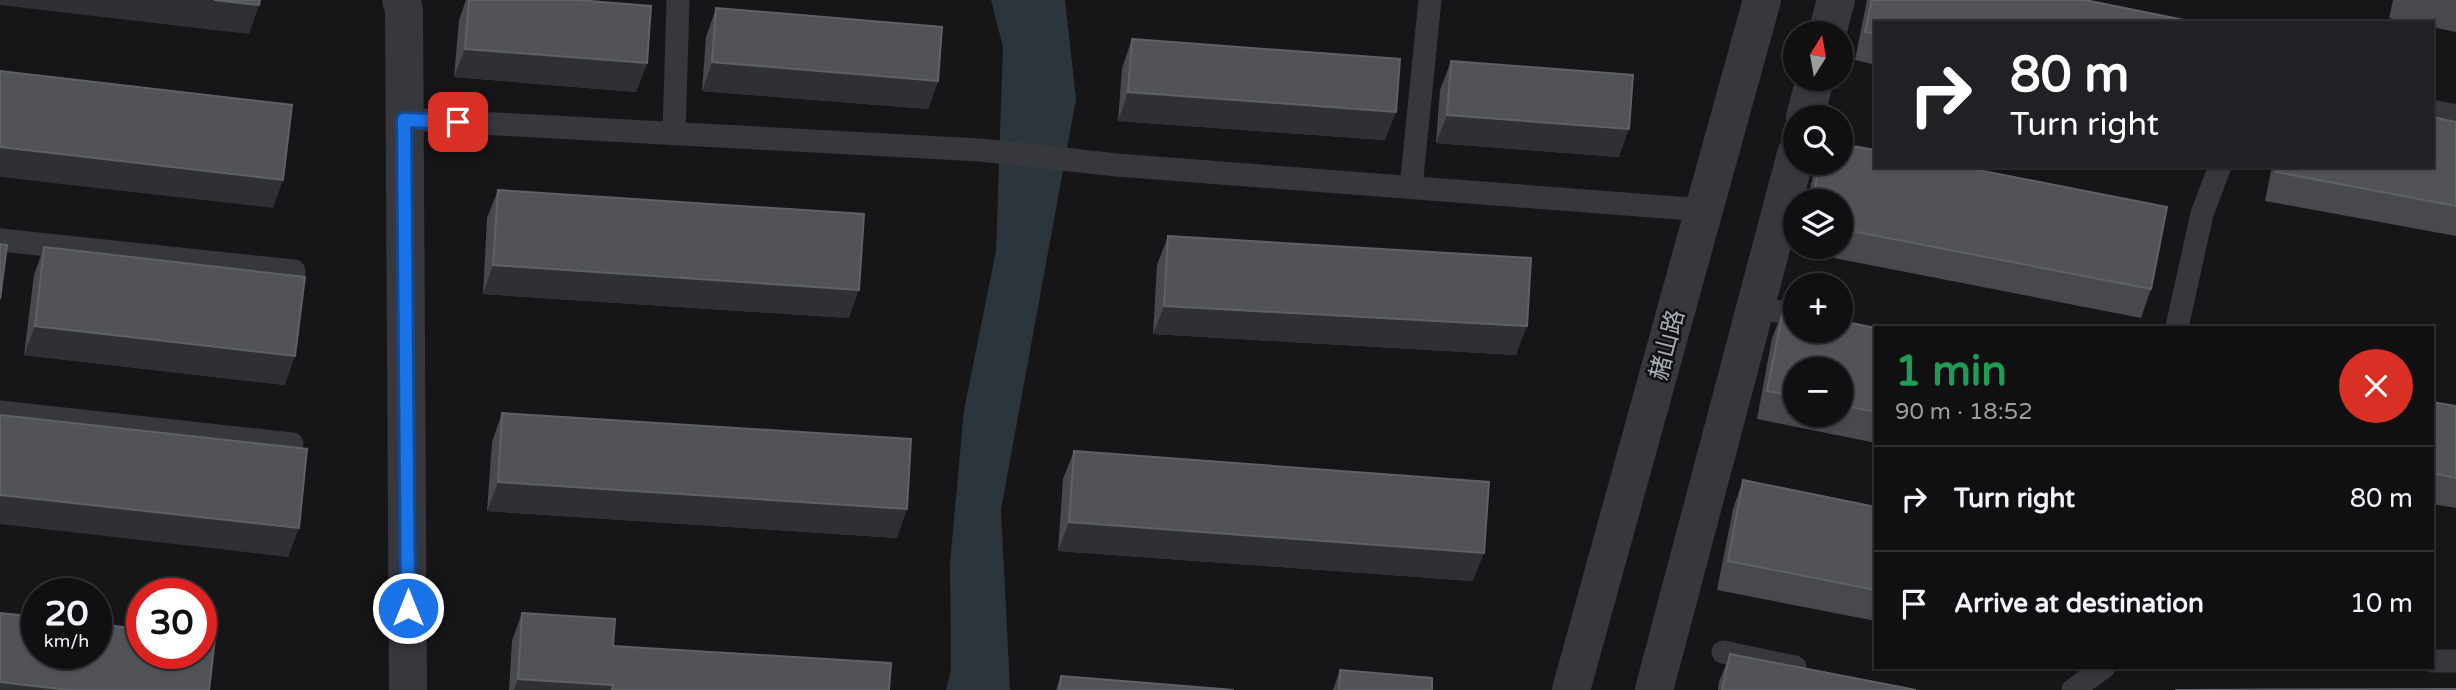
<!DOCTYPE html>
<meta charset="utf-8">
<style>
:root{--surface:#101012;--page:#1e1e20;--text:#f1f3f6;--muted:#9c9d9f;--line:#303032}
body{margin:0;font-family:"Varela Round","Noto Sans SC",sans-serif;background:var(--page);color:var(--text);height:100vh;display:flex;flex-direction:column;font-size:26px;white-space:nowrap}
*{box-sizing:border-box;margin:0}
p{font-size:23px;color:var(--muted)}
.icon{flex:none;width:38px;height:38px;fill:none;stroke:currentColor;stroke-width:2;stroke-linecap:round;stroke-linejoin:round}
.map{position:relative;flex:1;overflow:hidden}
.side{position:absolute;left:1874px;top:326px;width:560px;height:343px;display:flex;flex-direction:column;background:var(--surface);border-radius:0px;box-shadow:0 2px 5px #0004,0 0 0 2px var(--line)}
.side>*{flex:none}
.hud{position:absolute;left:1874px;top:21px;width:560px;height:147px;border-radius:0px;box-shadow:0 2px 5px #0004,0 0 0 2px var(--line);background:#202124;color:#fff;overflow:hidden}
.needle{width:46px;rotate:11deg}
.controls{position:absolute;left:1783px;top:21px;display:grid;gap:14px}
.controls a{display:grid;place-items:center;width:70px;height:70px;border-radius:50%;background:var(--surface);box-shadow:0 2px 5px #0004,0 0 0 2px var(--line);font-size:35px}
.speed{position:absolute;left:21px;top:578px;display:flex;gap:14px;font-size:35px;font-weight:700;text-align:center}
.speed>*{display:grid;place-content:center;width:91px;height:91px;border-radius:50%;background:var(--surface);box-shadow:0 2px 5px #0004,0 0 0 2px var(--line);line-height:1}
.speed small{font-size:18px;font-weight:400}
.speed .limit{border:10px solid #d22;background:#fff;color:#111}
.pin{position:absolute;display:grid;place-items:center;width:60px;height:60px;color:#fff;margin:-30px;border-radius:14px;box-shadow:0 4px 10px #0006}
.me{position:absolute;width:77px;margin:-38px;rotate:0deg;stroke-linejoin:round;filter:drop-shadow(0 0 5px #0008)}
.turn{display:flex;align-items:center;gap:24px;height:147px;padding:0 21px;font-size:32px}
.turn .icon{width:91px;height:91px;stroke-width:2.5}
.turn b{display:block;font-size:49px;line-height:60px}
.round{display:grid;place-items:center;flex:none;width:74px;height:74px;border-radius:37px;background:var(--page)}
.headline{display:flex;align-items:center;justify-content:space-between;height:119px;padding:0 21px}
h1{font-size:42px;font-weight:700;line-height:52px;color:#1e9e55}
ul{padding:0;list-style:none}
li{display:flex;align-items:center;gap:21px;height:105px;padding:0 21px;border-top:2px solid var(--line)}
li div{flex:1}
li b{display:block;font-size:26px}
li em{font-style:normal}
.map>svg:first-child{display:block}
.water{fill:#2c353c}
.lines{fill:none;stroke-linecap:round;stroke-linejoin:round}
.service{stroke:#37383d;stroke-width:23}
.minor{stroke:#37383d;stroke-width:38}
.tertiary{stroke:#37383d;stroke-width:38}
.wall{fill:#47494d;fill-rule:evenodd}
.shaded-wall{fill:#2f3033}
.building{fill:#525359;stroke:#5f6168;stroke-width:2}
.route-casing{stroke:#114b97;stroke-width:18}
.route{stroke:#1a73e8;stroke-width:12}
.labels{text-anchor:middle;stroke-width:5;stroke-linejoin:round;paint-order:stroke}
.street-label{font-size:24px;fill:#a8adb8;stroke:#111113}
</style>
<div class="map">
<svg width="2456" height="690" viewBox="0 0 2456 690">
<rect width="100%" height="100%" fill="#161618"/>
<!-- water -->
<path class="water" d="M991,0H1065L1076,99L1001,510L1010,690H946L951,670L950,563L964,410L996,251L1003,47Z"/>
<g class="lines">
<!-- service -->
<path class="service" d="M2432,111L2456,116
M404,119L980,150L1117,165L1704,210
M674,134L678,0
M1411,187L1430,0
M0,240L294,271
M1755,307L1796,315
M2177,327L2202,214L2220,166
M0,412L292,444
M1723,652L1795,667
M2432,661H2456
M2073,690L2104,667"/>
<!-- minor -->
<path class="minor" d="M401,0L404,9L408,690"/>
<!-- tertiary -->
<path class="tertiary" d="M1827,33L1836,0
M1805,117L1815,79
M1571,690L1762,0
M1654,690L1796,154"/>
</g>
<!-- wall -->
<path class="wall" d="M466,0H577L647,63L636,92L454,77L459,20Z
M1867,0H2085L1876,23V65L1855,60Z
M2393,0H2456V32L2432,27V23H2410L2389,18Z
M716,8L938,81L928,109L702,91L706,37Z
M1132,39L1385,140L1118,121L1122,68Z
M1451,61L1619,157L1436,143L1440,90Z
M2456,122V236L2265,201L2272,166H2432Z
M1816,163H1841L2151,289L2141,318L1798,251V247H1841V201H1807Z
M498,190L849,318L483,294L487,218Z
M1168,236L1516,355L1153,334L1157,265Z
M44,247L285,385L24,355L34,275Z
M1783,310L1876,328V443L1757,419L1772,338ZM1796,369H1841V415H1796Z
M2432,402L2456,406V508L2432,504Z
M502,413L897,538L487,511L492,442Z
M1074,451L1473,581L1058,551L1063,479Z
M1743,480L1876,507V621L1717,590L1733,509Z
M522,613L613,646L889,690H509L512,641Z
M1730,654L1916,690H1718L1719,682Z
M1340,670L1432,690H1333Z
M1061,676L1234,690H1056Z"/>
<!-- shaded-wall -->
<path class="shaded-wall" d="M0,0H214L259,5L249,34L0,5Z
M465,49L647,63L636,92L454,77Z
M712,62L938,81L928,109L702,91Z
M1128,92L1396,112L1385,140L1118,121Z
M1447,115L1629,129L1619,157L1436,143Z
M0,147L283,180L273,208L0,177Z
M493,265L859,290L849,318L483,294Z
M1164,306L1527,326L1516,355L1153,334Z
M35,326L295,356L285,385L24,355Z
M498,482L907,509L897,538L487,511Z
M0,495L299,528L288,557L0,524Z
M1069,522L1484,553L1473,581L1058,551Z
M518,679L613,685L611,690H514Z
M0,682L69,690H0Z"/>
<!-- building -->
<path class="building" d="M214,0H260L259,5Z
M469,0H577L651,6L647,63L465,49Z
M1872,0H2085L2199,23H1876V34L1865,32Z
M716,8L942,27L938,81L712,62Z
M1132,39L1400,59L1396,112L1128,92Z
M1451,61L1633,75L1629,129L1447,115Z
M0,71L292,105L283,180L0,147Z
M2432,117L2456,122V206L2276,172L2277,166H2432Z
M1841,144L1876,150V166H1958L2167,207L2151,289L1841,229V201H1812L1820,163H1841Z
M498,190L864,214L859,290L493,265Z
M1168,236L1531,258L1527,326L1164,306Z
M0,244L7,245L0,299Z
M44,247L305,277L295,356L35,326Z
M1783,310L1796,312V331H1841V321L1876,328V412L1841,405V369H1796V396L1767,391Z
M2432,402L2456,406V478L2432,473Z
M502,413L911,439L907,509L498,482Z
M0,415L307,449L299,528L0,495Z
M1074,451L1489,482L1484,553L1069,522Z
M1743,480L1876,507V590L1728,561Z
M0,613L37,617V653H96V624L142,629V653H201V636L215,638L209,690H69L0,682Z
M522,613L615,619L613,646L891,663L889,690H612L613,685L518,679Z
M1730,654L1916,690H1722Z
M1340,670L1432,678V690H1339Z
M1061,676L1234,690H1059Z
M2456,689V690H2175Z"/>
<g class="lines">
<!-- route casing -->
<g class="route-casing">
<path id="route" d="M408,608L404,120L458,122"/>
</g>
<!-- route -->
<use href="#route" class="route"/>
</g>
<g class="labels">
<!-- street labels -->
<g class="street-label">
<text transform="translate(1667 345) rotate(-75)" y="8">赭山路</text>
</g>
</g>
</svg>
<div class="controls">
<a><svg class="needle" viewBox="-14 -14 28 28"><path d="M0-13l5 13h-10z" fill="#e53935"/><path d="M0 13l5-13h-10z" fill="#9c9d9f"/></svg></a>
<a><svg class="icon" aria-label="search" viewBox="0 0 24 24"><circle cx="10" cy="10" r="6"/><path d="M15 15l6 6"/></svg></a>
<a><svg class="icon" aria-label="layers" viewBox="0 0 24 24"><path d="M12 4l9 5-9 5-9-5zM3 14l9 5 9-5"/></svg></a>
<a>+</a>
<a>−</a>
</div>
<div class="speed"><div>20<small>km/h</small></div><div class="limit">30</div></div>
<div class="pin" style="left:458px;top:122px;background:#d93025"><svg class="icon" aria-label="arrive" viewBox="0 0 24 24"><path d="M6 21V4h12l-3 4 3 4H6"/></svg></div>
<svg class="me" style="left:408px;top:608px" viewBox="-20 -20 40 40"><circle r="17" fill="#1a73e8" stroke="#fff" stroke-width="3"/><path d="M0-11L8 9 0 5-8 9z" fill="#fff"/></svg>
<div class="hud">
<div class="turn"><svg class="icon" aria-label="right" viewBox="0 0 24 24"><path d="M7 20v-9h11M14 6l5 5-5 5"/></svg><div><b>80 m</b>Turn right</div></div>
</div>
<section class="side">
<div class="headline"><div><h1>1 min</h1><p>90 m · 18:52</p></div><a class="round" style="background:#d93025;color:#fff"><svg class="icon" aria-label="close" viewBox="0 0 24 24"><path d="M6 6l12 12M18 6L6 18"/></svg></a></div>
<ul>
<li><svg class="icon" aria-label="right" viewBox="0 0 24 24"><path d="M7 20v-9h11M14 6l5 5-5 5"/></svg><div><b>Turn right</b></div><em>80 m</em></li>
<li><svg class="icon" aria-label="arrive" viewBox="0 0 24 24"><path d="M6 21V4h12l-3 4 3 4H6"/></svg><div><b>Arrive at destination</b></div><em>10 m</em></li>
</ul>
</section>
</div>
